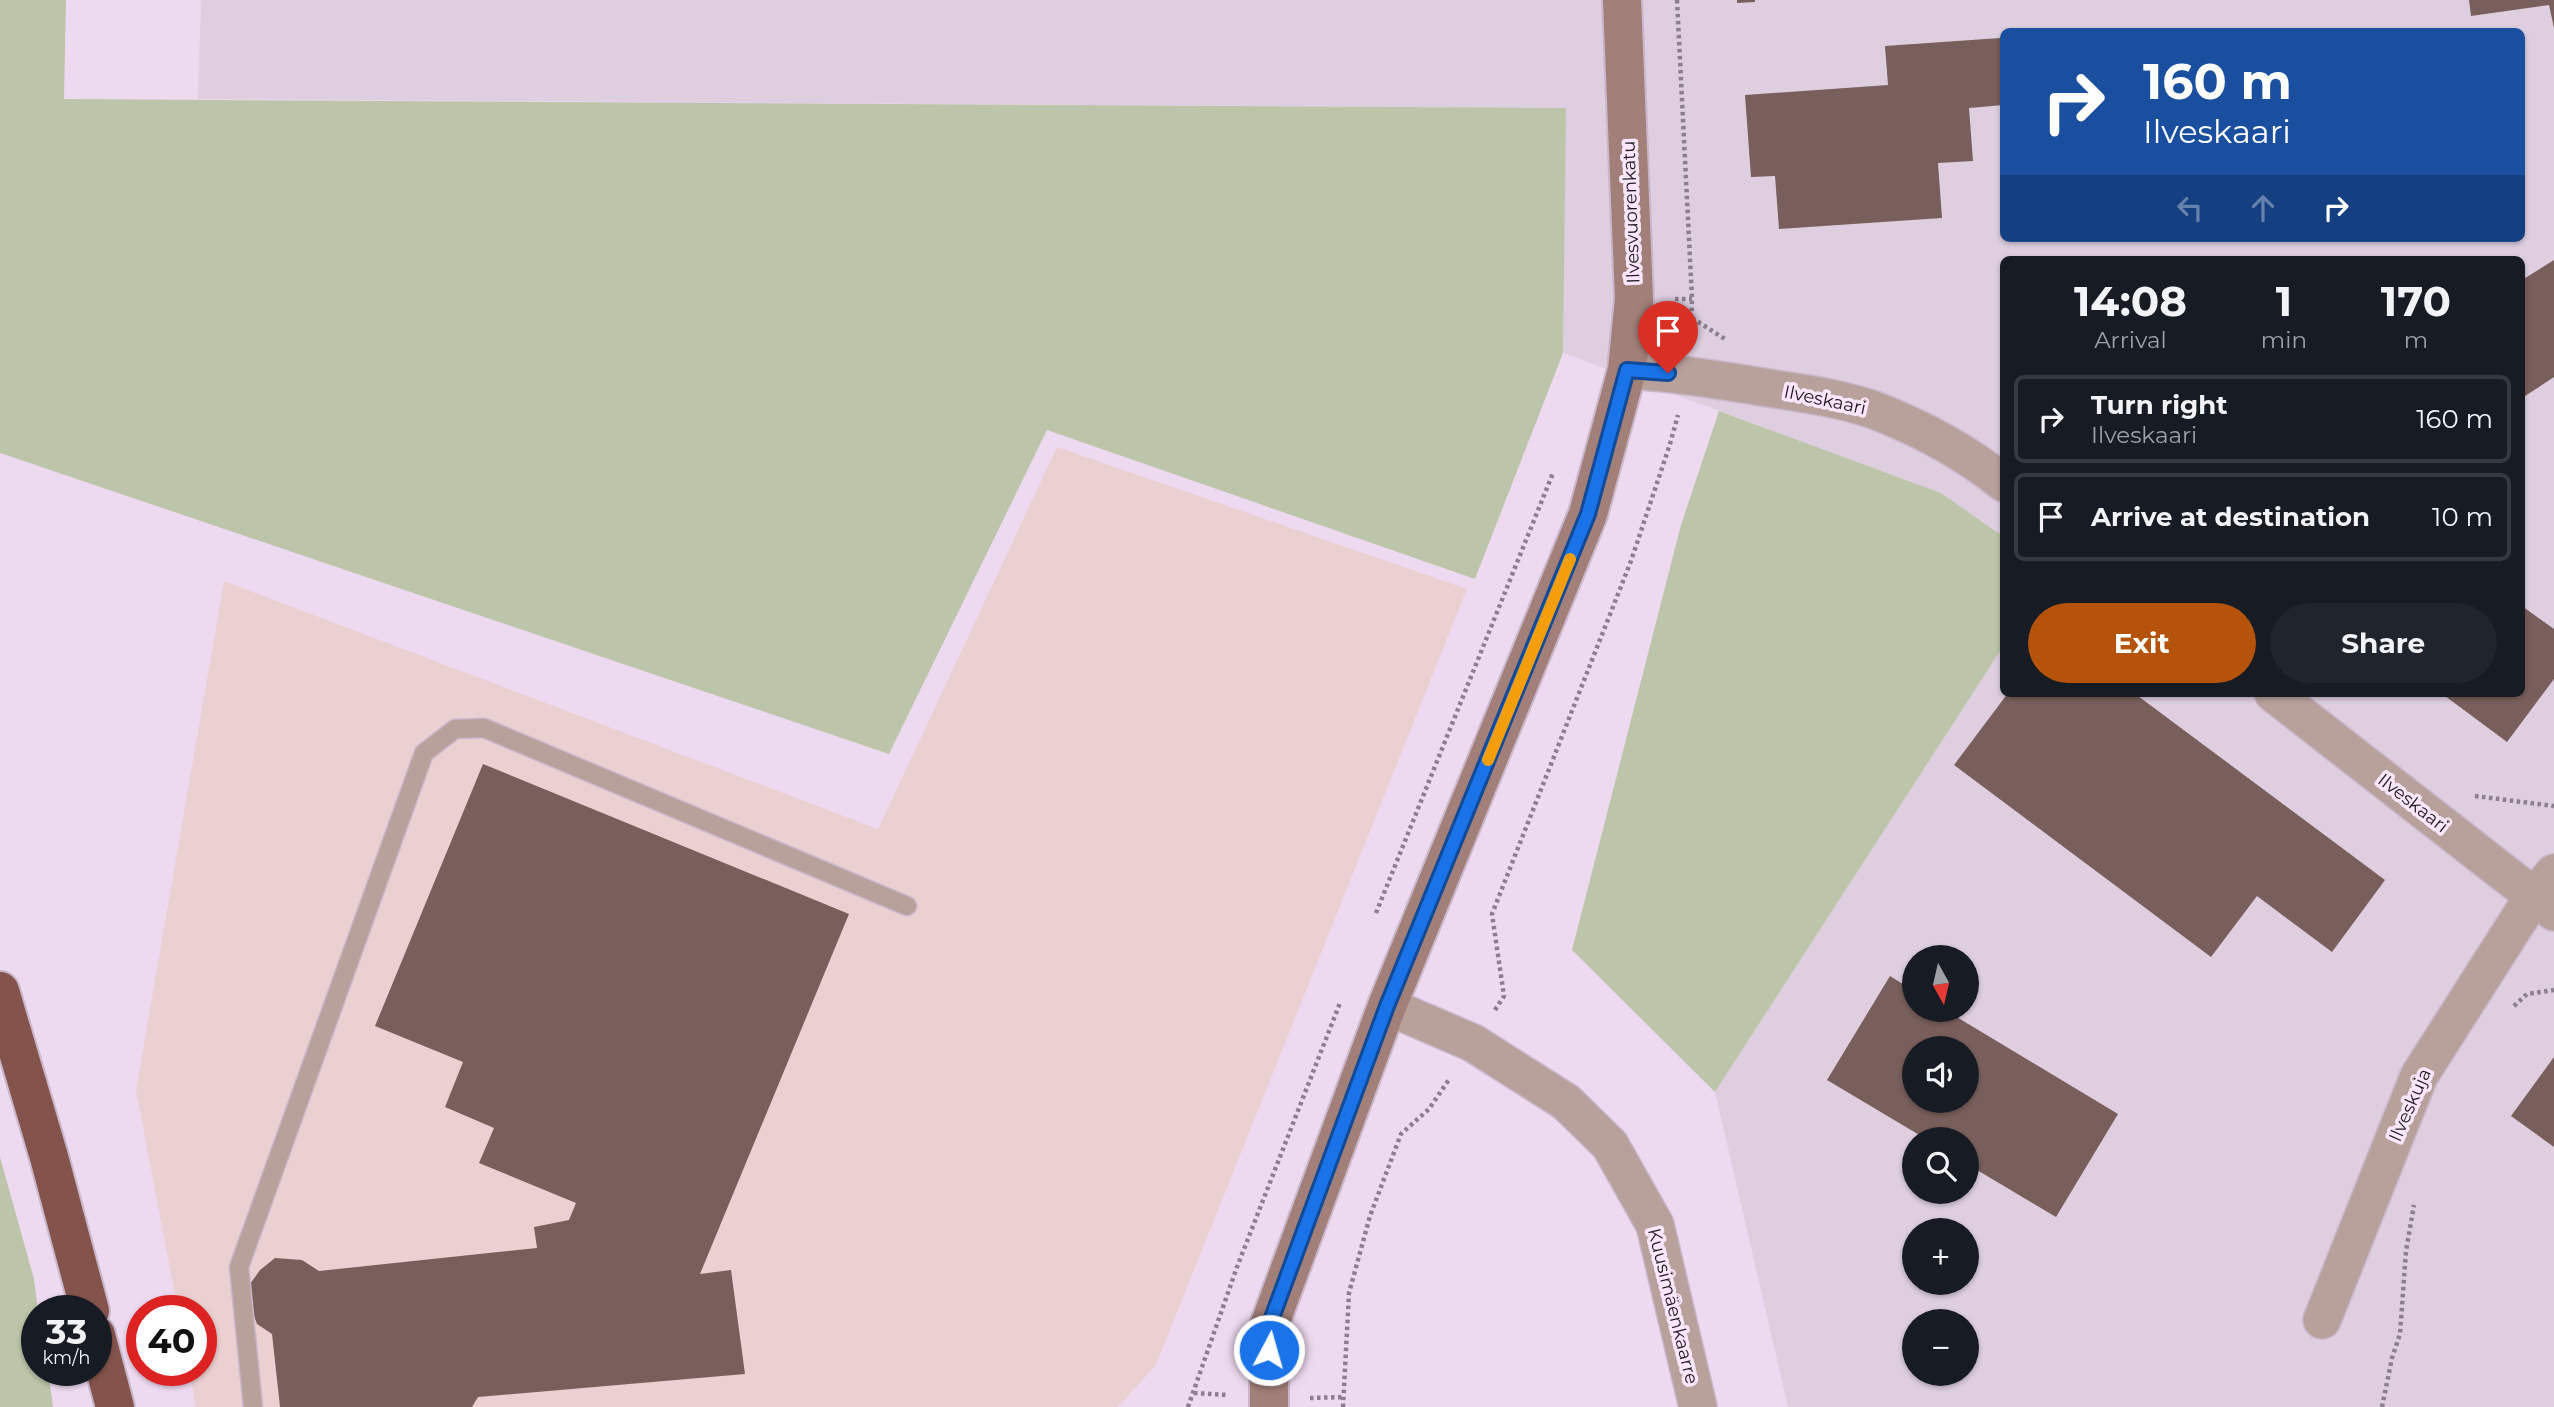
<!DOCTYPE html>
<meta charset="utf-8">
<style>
:root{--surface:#171b24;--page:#20242c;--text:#f1f3f6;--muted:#9ea1a6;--line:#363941;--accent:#b45309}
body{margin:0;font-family:Montserrat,sans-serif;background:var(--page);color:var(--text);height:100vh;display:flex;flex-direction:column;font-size:26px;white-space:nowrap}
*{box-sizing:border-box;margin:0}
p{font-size:23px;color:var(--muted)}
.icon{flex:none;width:38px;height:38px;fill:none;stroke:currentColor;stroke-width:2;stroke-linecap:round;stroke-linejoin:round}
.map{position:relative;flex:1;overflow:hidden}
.sheet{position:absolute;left:2000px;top:256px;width:525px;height:441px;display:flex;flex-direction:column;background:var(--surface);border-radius:10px;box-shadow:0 2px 5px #0004}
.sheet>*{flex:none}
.hud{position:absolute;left:2000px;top:28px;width:525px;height:214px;border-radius:10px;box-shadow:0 2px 5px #0004;background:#1a4fa0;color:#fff;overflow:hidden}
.needle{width:46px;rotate:172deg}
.controls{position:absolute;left:1902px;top:945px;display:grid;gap:14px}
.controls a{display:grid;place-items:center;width:77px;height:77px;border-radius:50%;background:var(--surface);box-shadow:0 2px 5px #0004;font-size:35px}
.speed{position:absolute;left:21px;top:1295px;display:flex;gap:14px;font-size:35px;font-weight:700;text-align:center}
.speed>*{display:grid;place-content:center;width:91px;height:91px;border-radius:50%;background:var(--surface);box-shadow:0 2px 5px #0004;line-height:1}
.speed small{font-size:18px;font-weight:400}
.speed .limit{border:10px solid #d22;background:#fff;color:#111}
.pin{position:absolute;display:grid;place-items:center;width:60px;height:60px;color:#fff;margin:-72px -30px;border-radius:50% 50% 50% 0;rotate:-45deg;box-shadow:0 0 7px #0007}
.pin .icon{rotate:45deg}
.me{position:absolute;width:77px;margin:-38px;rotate:6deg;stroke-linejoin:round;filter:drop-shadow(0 0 5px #0008)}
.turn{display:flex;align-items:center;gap:24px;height:147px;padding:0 28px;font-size:32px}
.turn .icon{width:91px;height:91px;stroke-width:2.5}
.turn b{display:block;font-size:49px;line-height:60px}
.lanes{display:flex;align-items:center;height:66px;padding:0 28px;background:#0003;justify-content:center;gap:35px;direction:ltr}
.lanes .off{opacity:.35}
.eta{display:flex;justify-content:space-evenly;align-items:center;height:119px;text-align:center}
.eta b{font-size:42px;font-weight:700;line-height:49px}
.primary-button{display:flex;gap:14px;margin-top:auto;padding:14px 28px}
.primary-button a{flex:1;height:80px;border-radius:42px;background:var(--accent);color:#fff;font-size:28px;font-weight:700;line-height:80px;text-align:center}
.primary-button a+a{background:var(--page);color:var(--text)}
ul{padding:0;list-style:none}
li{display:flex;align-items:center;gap:21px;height:88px;margin:0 14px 10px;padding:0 14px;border:4px solid var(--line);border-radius:10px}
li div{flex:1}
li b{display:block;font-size:26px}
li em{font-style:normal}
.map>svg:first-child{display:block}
.commercial{fill:#ebd0d2}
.industrial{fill:#decee0;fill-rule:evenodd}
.green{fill:#bcc5a9}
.building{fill:#795f5b;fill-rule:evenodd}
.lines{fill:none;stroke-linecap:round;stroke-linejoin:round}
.lane-casing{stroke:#c9b7cb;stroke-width:21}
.street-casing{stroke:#c9b7cb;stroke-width:40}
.secondary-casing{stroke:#c9b7cb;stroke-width:42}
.highway-casing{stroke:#c9b7cb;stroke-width:42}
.path{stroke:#8c7e8e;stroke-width:4.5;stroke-dasharray:3.5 3.5;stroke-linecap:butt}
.lane{stroke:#b8a09b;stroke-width:18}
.street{stroke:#b8a09b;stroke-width:37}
.secondary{stroke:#a37f79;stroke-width:38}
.highway{stroke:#84544c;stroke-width:38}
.route-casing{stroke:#114b97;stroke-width:18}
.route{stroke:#1a73e8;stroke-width:12}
.slow{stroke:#f59e0b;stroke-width:12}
.labels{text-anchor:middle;stroke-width:7;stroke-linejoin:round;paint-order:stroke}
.street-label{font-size:18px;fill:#1f1820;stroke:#fbe7fd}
</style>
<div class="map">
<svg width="2554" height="1407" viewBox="0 0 2554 1407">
<rect width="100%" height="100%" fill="#eedaf0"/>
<!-- commercial -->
<path class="commercial" d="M1057,447L1467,589L1156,1365L1118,1407H196L189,1370H201V1311H178L136,1090L224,581L878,829Z"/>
<!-- industrial -->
<path class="industrial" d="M201,0H2554V1407H1788L1715,1092L2004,645V693H2522V259H2004V537L1941,493L1563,353L1565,108L198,99ZM2004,32H2522V238H2004ZM1914,957H1967V1010H1914ZM1914,1048H1967V1101H1914ZM1914,1139H1967V1192H1914ZM1914,1230H1967V1283H1914ZM1914,1321H1967V1374H1914Z"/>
<!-- green -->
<path class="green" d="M0,0H66L64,99L1566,108L1563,353L1475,579L1047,430L889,754L0,453Z
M1719,411L1941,493L2004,537V645L1715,1092L1572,950L1681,525Z
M0,1157L34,1279L38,1311L37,1370H48L53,1407H0Z"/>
<!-- building -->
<path class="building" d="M1737,0H1755V2L1737,3Z
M2469,0H2554V28L2549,5L2471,16Z
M2000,38L2004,105L1969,108L1973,161L1938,163L1942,218L1779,229L1775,176L1751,177L1745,95L1888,85L1885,46Z
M2554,260V377L2522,398V280Z
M2522,606L2554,629V679L2507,742L2441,693H2522Z
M2008,693H2134L2385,880L2332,952L2257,896L2211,957L1954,765Z
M483,764L849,914L700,1274L731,1270L745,1374L478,1397L472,1407H280L272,1334L257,1324L251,1308L250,1284L260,1270L275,1258L302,1260L319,1271L537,1248L534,1227L569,1220L576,1203L479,1163L494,1128L445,1107L463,1062L375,1026Z
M1890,976L1914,991V1010H1945L2118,1114L2056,1217L1967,1164V1139H1926L1827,1080ZM1914,1048H1967V1101H1914Z
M2554,1057V1147L2511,1116Z"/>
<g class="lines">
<!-- lane casing -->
<g class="lane-casing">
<path id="lane" d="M253,1407L239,1267L424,753L455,729L484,728L907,906"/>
</g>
<!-- street casing -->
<g class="street-casing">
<path id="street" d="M1627,370C1677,373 1726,381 1775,389C1809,394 1842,399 1874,410C1921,428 1965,452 2004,483
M2273,693L2554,912
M1387,1006L1473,1043L1566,1102L1610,1145L1655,1225L1698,1407
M2322,1320L2419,1076L2533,897L2554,873"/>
</g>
<!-- secondary casing -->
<g class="secondary-casing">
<path id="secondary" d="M1269,1407V1326L1387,1006L1588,514L1627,370L1634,299L1622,0"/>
</g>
<!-- highway casing -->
<g class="highway-casing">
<path id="highway" d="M0,991L49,1157L90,1311
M96,1335L115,1407"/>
</g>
<!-- path -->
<path class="path" d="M1677,0L1692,299L1691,338
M1675,299H1692
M1692,318L1725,339
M2475,796L2554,806
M1376,913L1553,473
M2514,1006L2527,994L2554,990
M1495,1010L1504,996L1492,914L1631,561L1670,444L1678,415
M1194,1393L1228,1395
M1310,1398L1344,1397
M1188,1407L1237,1267L1340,1003
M1343,1407L1349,1293L1370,1216L1401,1134L1429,1109L1450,1078
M2382,1407L2392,1358L2400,1334L2406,1251L2414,1205"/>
<!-- lane -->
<use href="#lane" class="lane"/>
<!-- street -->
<use href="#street" class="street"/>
<!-- secondary -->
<use href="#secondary" class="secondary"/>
<!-- highway -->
<use href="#highway" class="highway"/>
</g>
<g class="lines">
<!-- route casing -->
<g class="route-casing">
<path id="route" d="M1269,1350V1326L1387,1006L1588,514L1627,370L1668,373"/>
</g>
<!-- route -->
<use href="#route" class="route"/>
<!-- slow -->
<path class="slow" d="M1488,760L1570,559"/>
</g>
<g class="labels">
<!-- street labels -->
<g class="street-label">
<text transform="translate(1631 212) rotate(-92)" y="6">Ilvesvuorenkatu</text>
<text transform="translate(1825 400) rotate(12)" y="6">Ilveskaari</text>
<text transform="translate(2413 803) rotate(38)" y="6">Ilveskaari</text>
<text transform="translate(2410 1105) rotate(-66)" y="6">Ilveskuja</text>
<text transform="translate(1673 1306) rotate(76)" y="6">Kuusimäenkaarre</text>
</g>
</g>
</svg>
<div class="controls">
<a><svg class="needle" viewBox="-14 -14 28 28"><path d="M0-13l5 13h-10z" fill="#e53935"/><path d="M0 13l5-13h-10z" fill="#9ea1a6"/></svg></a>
<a><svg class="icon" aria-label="sound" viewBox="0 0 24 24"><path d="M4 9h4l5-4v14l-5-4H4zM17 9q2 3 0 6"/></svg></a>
<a><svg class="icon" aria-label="search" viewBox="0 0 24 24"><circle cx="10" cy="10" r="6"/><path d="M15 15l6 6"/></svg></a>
<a>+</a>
<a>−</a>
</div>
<div class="speed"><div>33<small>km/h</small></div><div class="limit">40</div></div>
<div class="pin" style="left:1668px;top:373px;background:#d93025"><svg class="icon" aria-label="arrive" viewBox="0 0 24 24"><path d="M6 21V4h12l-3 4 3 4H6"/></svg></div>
<svg class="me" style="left:1269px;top:1350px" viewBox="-20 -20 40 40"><circle r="17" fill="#1a73e8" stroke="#fff" stroke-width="3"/><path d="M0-11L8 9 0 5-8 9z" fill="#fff"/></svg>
<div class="hud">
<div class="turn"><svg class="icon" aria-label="right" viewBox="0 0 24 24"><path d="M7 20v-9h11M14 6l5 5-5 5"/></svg><div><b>160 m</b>Ilveskaari</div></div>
<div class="lanes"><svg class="icon off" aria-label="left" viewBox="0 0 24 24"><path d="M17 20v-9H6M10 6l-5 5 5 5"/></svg><svg class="icon off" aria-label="ahead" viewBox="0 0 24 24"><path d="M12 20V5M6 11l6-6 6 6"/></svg><svg class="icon" aria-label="right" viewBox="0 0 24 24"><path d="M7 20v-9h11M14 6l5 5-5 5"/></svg></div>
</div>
<section class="sheet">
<div class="eta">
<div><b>14:08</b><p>Arrival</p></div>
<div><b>1</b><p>min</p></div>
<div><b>170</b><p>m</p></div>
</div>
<ul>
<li><svg class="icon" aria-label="right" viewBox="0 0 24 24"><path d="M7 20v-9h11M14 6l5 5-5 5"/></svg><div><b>Turn right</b><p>Ilveskaari</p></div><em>160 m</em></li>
<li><svg class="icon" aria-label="arrive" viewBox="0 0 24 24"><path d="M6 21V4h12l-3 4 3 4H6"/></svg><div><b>Arrive at destination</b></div><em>10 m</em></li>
</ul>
<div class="primary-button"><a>Exit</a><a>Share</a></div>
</section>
</div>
